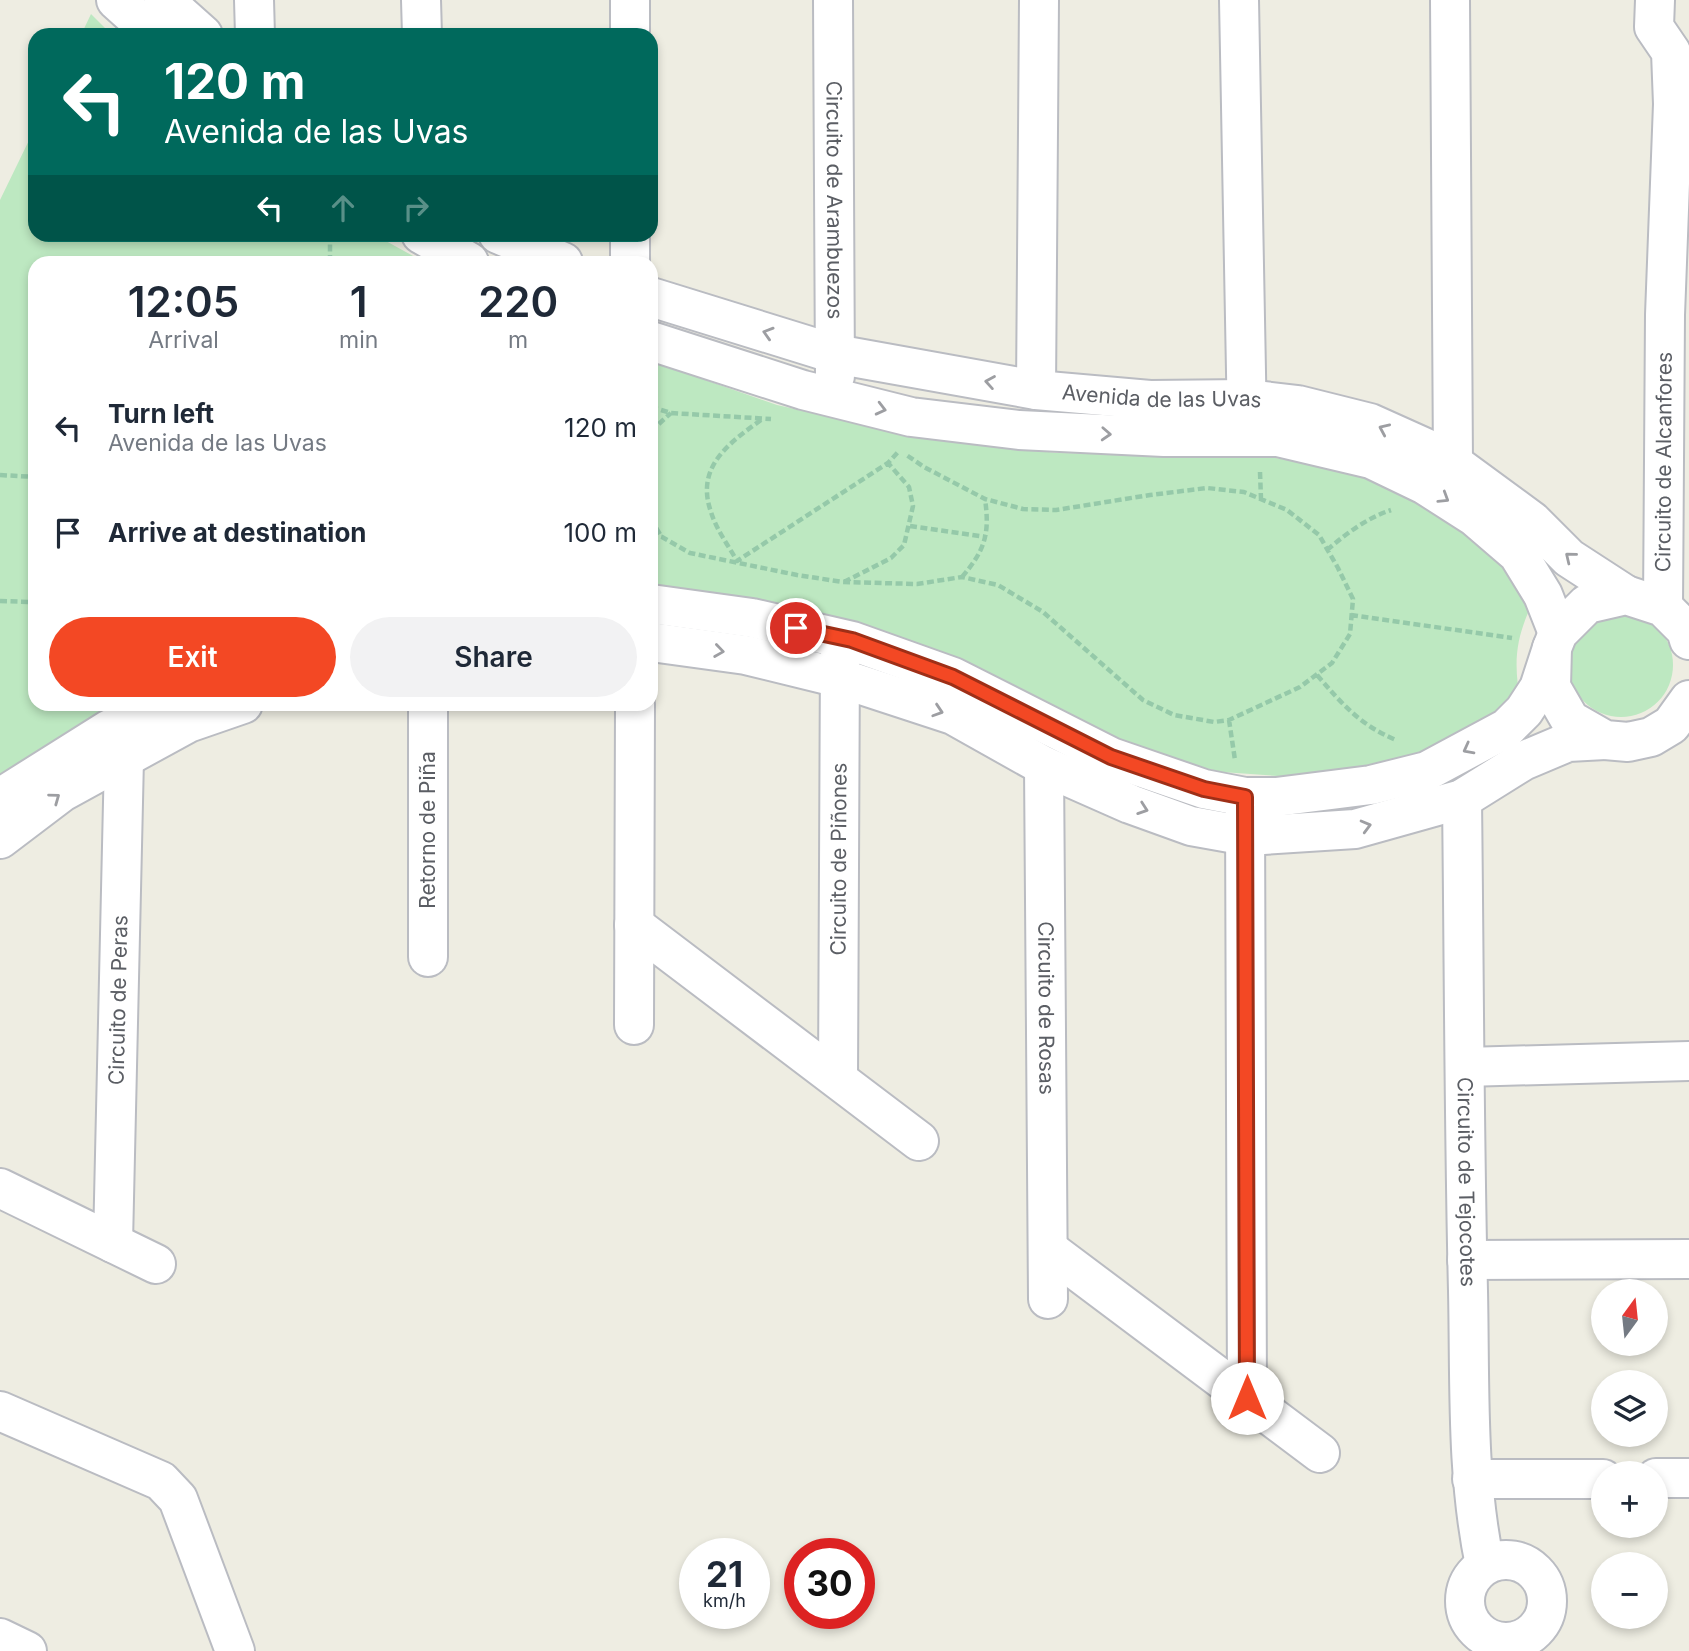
<!DOCTYPE html>
<meta charset="utf-8">
<style>
:root{--surface:#fff;--page:#f2f2f3;--text:#1f2937;--muted:#747a83;--accent:#f34824}
body{margin:0;font-family:Inter,sans-serif;background:var(--page);color:var(--text);height:100vh;display:flex;flex-direction:column;font-size:26px;white-space:nowrap}
*{box-sizing:border-box;margin:0}
p{font-size:23px;color:var(--muted)}
.icon{flex:none;width:38px;height:38px;fill:none;stroke:currentColor;stroke-width:2;stroke-linecap:round;stroke-linejoin:round}
.map{position:relative;flex:1;overflow:hidden}
.side{position:absolute;left:28px;top:256px;width:630px;height:455px;display:flex;flex-direction:column;background:var(--surface);border-radius:21px;box-shadow:0 4px 10px #0003}
.side>*{flex:none}
.banner{position:absolute;left:28px;top:28px;width:630px;height:214px;border-radius:21px;box-shadow:0 4px 10px #0003;background:#00695c;color:#fff;overflow:hidden}
.needle{width:46px;rotate:15deg}
.buttons{position:absolute;left:1591px;top:1279px;display:grid;gap:14px}
.buttons a{display:grid;place-items:center;width:77px;height:77px;border-radius:50%;background:var(--surface);box-shadow:0 4px 10px #0003;font-size:35px}
.speed{position:absolute;left:679px;top:1538px;display:flex;gap:14px;font-size:35px;font-weight:700;text-align:center}
.speed>*{display:grid;place-content:center;width:91px;height:91px;border-radius:50%;background:var(--surface);box-shadow:0 4px 10px #0003;line-height:1}
.speed small{font-size:18px;font-weight:400}
.speed .limit{border:10px solid #d22;background:#fff;color:#111}
.pin{position:absolute;display:grid;place-items:center;width:60px;height:60px;color:#fff;margin:-30px;border:4px solid #fff;border-radius:50%;box-shadow:0 2px 7px #0007}
.me{position:absolute;width:77px;margin:-38px;rotate:0deg;stroke-linejoin:round;filter:drop-shadow(0 0 5px #0008)}
.turn{display:flex;align-items:center;gap:24px;height:147px;padding:0 21px;font-size:32px}
.turn .icon{width:91px;height:91px;stroke-width:2.5}
.turn b{display:block;font-size:49px;line-height:60px}
.lanes{display:flex;align-items:center;height:66px;padding:0 21px;background:#0003;justify-content:center;gap:35px;direction:ltr}
.lanes .off{opacity:.35}
.eta{display:flex;justify-content:space-evenly;align-items:center;height:119px;text-align:center}
.eta b{font-size:42px;font-weight:600;line-height:49px}
.button{display:flex;gap:14px;margin-top:auto;padding:14px 21px}
.button a{flex:1;height:80px;border-radius:42px;background:var(--accent);color:#fff;font-size:28px;font-weight:600;line-height:80px;text-align:center}
.button a+a{background:var(--page);color:var(--text)}
ul{padding:0;list-style:none}
li{display:flex;align-items:center;gap:21px;height:105px;padding:0 21px}
li div{flex:1}
li b{display:block;font-size:26px}
li em{font-style:normal}
.map>svg:first-child{display:block}
.green{fill:#bde8c1}
.lines{fill:none;stroke-linecap:round;stroke-linejoin:round}
.minor-casing{stroke:#babcc2;stroke-width:42}
.path{stroke:#95c9a9;stroke-width:4.5;stroke-dasharray:7 3.5;stroke-linecap:butt}
.minor{stroke:#fff;stroke-width:38}
.oneway{stroke:#9d9ea2}
.route-casing{stroke:#9e2f17;stroke-width:18}
.route{stroke:#f34824;stroke-width:12}
.labels{text-anchor:middle;stroke-width:6;stroke-linejoin:round;paint-order:stroke}
.street-label{font-size:21px;fill:#5b5e64;stroke:#fff}
</style>
<div class="map">
<svg width="1689" height="1651" viewBox="0 0 1689 1651">
<rect width="100%" height="100%" fill="#eeede2"/>
<!-- green -->
<path class="green" d="M91,14L112,35H81Z
M35,128V234L375,235L424,262H35V704H134L0,782V200Z
M651,361L777,405L934,440L1058,453L1265,456L1343,470L1417,498L1476,536L1534,600C1515,638 1513,663 1521,704L1446,746L1364,771L1292,777L1222,772L1163,758L1083,724L651,588Z
M1569 665a52 52 0 1 1 104 0a52 52 0 1 1-104 0Z"/>
<g class="lines">
<!-- minor casing -->
<g class="minor-casing">
<g id="minor">
<path d="M116,0L155,35"/>
<path d="M164,0L203,35"/>
<path d="M254,0L255,35"/>
<path d="M421,0L422,35"/>
<path id="s1" d="M833,0L835,376"/>
<path d="M1239,0L1247,425"/>
<path d="M1450,0L1453,463"/>
<path d="M1655,0L1654,27L1671,52L1673,104"/>
<path d="M630,35V0"/>
<path d="M421,234L469,262"/>
<path d="M498,234L563,262"/>
<path d="M630,262V234"/>
<path id="s2" d="M651,297L835,354L1036,390L1150,400L1246,399L1298,405L1370,423L1439,454L1453,463L1532,521L1569,558L1626,595"/>
<path d="M651,341L803,390L911,417L1019,430L1164,437H1278L1371,459L1425,485L1475,517L1518,554L1543,595L1558,633"/>
<path d="M1036,390L1039,0"/>
<path d="M651,604L752,618L852,641L953,677L1111,757L1204,789L1245,797H1276L1371,785L1427,771L1507,728L1524,711L1539,688L1552,648"/>
<path id="s3" d="M1663,607L1665,315L1673,104H1689"/>
<path d="M1689,640L1686,630L1663,607L1626,595L1587,604L1558,633L1552,648L1551,687L1570,720L1605,740L1628,742L1651,737L1671,725L1689,700"/>
<path d="M651,642L746,655L840,678L953,715L1044,766L1130,804L1191,826L1247,836L1355,829L1462,799L1523,761L1568,742L1605,740"/>
<path id="s4" d="M1044,766L1048,1299"/>
<path d="M0,798L108,730L160,704"/>
<path id="s5" d="M1462,799C1464,963 1464,1127 1468,1291C1470,1382 1466,1475 1485,1565"/>
<path d="M1245,809L1247,1398"/>
<path d="M0,839L62,792L188,723L243,704"/>
<path d="M634,925L919,1141"/>
<path d="M428,957V704"/>
<path d="M634,1025L635,704"/>
<path d="M1465,1067L1689,1061"/>
<path id="s6" d="M838,1079L840,654"/>
<path d="M0,1188L156,1264"/>
<path id="s7" d="M113,1243L124,758"/>
<path d="M1048,1249L1320,1453"/>
<path d="M1467,1260L1689,1259"/>
<path d="M0,1411L161,1481L178,1499L235,1651"/>
<path d="M1656,1478H1689"/>
<path d="M1472,1479H1603"/>
<circle cx="1506" cy="1601" r="41"/>
<path d="M0,1638L27,1651"/>
</g>
</g>
<!-- path -->
<path class="path" d="M330,234V262
M651,407L671,413L771,419
M761,420C729,443 695,467 711,512C716,529 728,545 737,561L888,463L899,451
M651,431L671,413
M1260,472L1261,499
M0,475L35,477
M651,519L661,536
M910,526L986,537
M651,534L662,537L690,553L797,575L843,582L917,584L962,577L998,585L1043,612L1143,700L1174,715L1214,722L1229,720L1300,687L1332,663L1350,634L1353,599L1338,568L1319,535L1287,510L1244,492L1207,488L1150,495L1056,510L1023,509L985,499L924,467L905,454
M1327,550C1347,533 1367,518 1391,510
M962,577C985,550 990,534 985,499
M844,582L891,558L904,545L913,506L909,487L888,463
M0,601L29,602L35,599
M1351,615L1512,638
M1317,675C1342,704 1360,725 1396,740
M1229,720L1235,760"/>
<!-- minor -->
<use href="#minor" class="minor"/>
</g>
<!-- one-way arrows -->
<defs><path id="oneway-chevron" d="M-2-3.5L2.5 0L-2 3.5" fill="none" stroke-width="1.6" stroke-linecap="round" stroke-linejoin="round" transform="scale(1.75)"/></defs>
<g class="oneway">
<use href="#oneway-chevron" transform="translate(768 333) rotate(-163)"/>
<use href="#oneway-chevron" transform="translate(990 382) rotate(-170)"/>
<use href="#oneway-chevron" transform="translate(881 409) rotate(14)"/>
<use href="#oneway-chevron" transform="translate(1384 429) rotate(-156)"/>
<use href="#oneway-chevron" transform="translate(1106 434) rotate(3)"/>
<use href="#oneway-chevron" transform="translate(1444 498) rotate(32)"/>
<use href="#oneway-chevron" transform="translate(1570 557) rotate(-141)"/>
<use href="#oneway-chevron" transform="translate(719 651) rotate(8)"/>
<use href="#oneway-chevron" transform="translate(938 711) rotate(18)"/>
<use href="#oneway-chevron" transform="translate(1468 749) rotate(152)"/>
<use href="#oneway-chevron" transform="translate(55 798) rotate(-36)"/>
<use href="#oneway-chevron" transform="translate(1143 809) rotate(19)"/>
<use href="#oneway-chevron" transform="translate(1366 826) rotate(-15)"/>
</g>
<g class="lines">
<!-- route casing -->
<g class="route-casing">
<path id="route" d="M796,628L852,640L953,677L1111,757L1204,789L1245,797L1247,1398"/>
</g>
<!-- route -->
<use href="#route" class="route"/>
</g>
<g class="labels">
<!-- street labels -->
<g class="street-label">
<text dy="7" stroke="none"><textPath href="#s1" startOffset="200">Circuito de Arambuezos</textPath></text>
<text dy="7" stroke="none"><textPath href="#s2" startOffset="523">Avenida de las Uvas</textPath></text>
<text dy="7" stroke="none"><textPath href="#s3" startOffset="145">Circuito de Alcanfores</textPath></text>
<text transform="translate(428 830) rotate(-90)" y="7">Retorno de Piña</text>
<text dy="7" stroke="none"><textPath href="#s6" startOffset="220">Circuito de Piñones</textPath></text>
<text dy="7" stroke="none"><textPath href="#s7" startOffset="243">Circuito de Peras</textPath></text>
<text dy="7" stroke="none"><textPath href="#s4" startOffset="242">Circuito de Rosas</textPath></text>
<text dy="7" stroke="none"><textPath href="#s5" startOffset="383">Circuito de Tejocotes</textPath></text>
</g>
</g>
</svg>
<div class="buttons">
<a><svg class="needle" viewBox="-14 -14 28 28"><path d="M0-13l5 13h-10z" fill="#e53935"/><path d="M0 13l5-13h-10z" fill="#747a83"/></svg></a>
<a><svg class="icon" aria-label="layers" viewBox="0 0 24 24"><path d="M12 4l9 5-9 5-9-5zM3 14l9 5 9-5"/></svg></a>
<a>+</a>
<a>−</a>
</div>
<div class="speed"><div>21<small>km/h</small></div><div class="limit">30</div></div>
<div class="pin" style="left:796px;top:628px;background:#d93025"><svg class="icon" aria-label="arrive" viewBox="0 0 24 24"><path d="M6 21V4h12l-3 4 3 4H6"/></svg></div>
<svg class="me" style="left:1247px;top:1398px" viewBox="-20 -20 40 40"><circle r="19" fill="#fff"/><path d="M0-13L10 11 0 6-10 11z" fill="#f34824"/></svg>
<div class="banner">
<div class="turn"><svg class="icon" aria-label="left" viewBox="0 0 24 24"><path d="M17 20v-9H6M10 6l-5 5 5 5"/></svg><div><b>120 m</b>Avenida de las Uvas</div></div>
<div class="lanes"><svg class="icon" aria-label="left" viewBox="0 0 24 24"><path d="M17 20v-9H6M10 6l-5 5 5 5"/></svg><svg class="icon off" aria-label="ahead" viewBox="0 0 24 24"><path d="M12 20V5M6 11l6-6 6 6"/></svg><svg class="icon off" aria-label="right" viewBox="0 0 24 24"><path d="M7 20v-9h11M14 6l5 5-5 5"/></svg></div>
</div>
<section class="side">
<div class="eta">
<div><b>12:05</b><p>Arrival</p></div>
<div><b>1</b><p>min</p></div>
<div><b>220</b><p>m</p></div>
</div>
<ul>
<li><svg class="icon" aria-label="left" viewBox="0 0 24 24"><path d="M17 20v-9H6M10 6l-5 5 5 5"/></svg><div><b>Turn left</b><p>Avenida de las Uvas</p></div><em>120 m</em></li>
<li><svg class="icon" aria-label="arrive" viewBox="0 0 24 24"><path d="M6 21V4h12l-3 4 3 4H6"/></svg><div><b>Arrive at destination</b></div><em>100 m</em></li>
</ul>
<div class="button"><a>Exit</a><a>Share</a></div>
</section>
</div>
